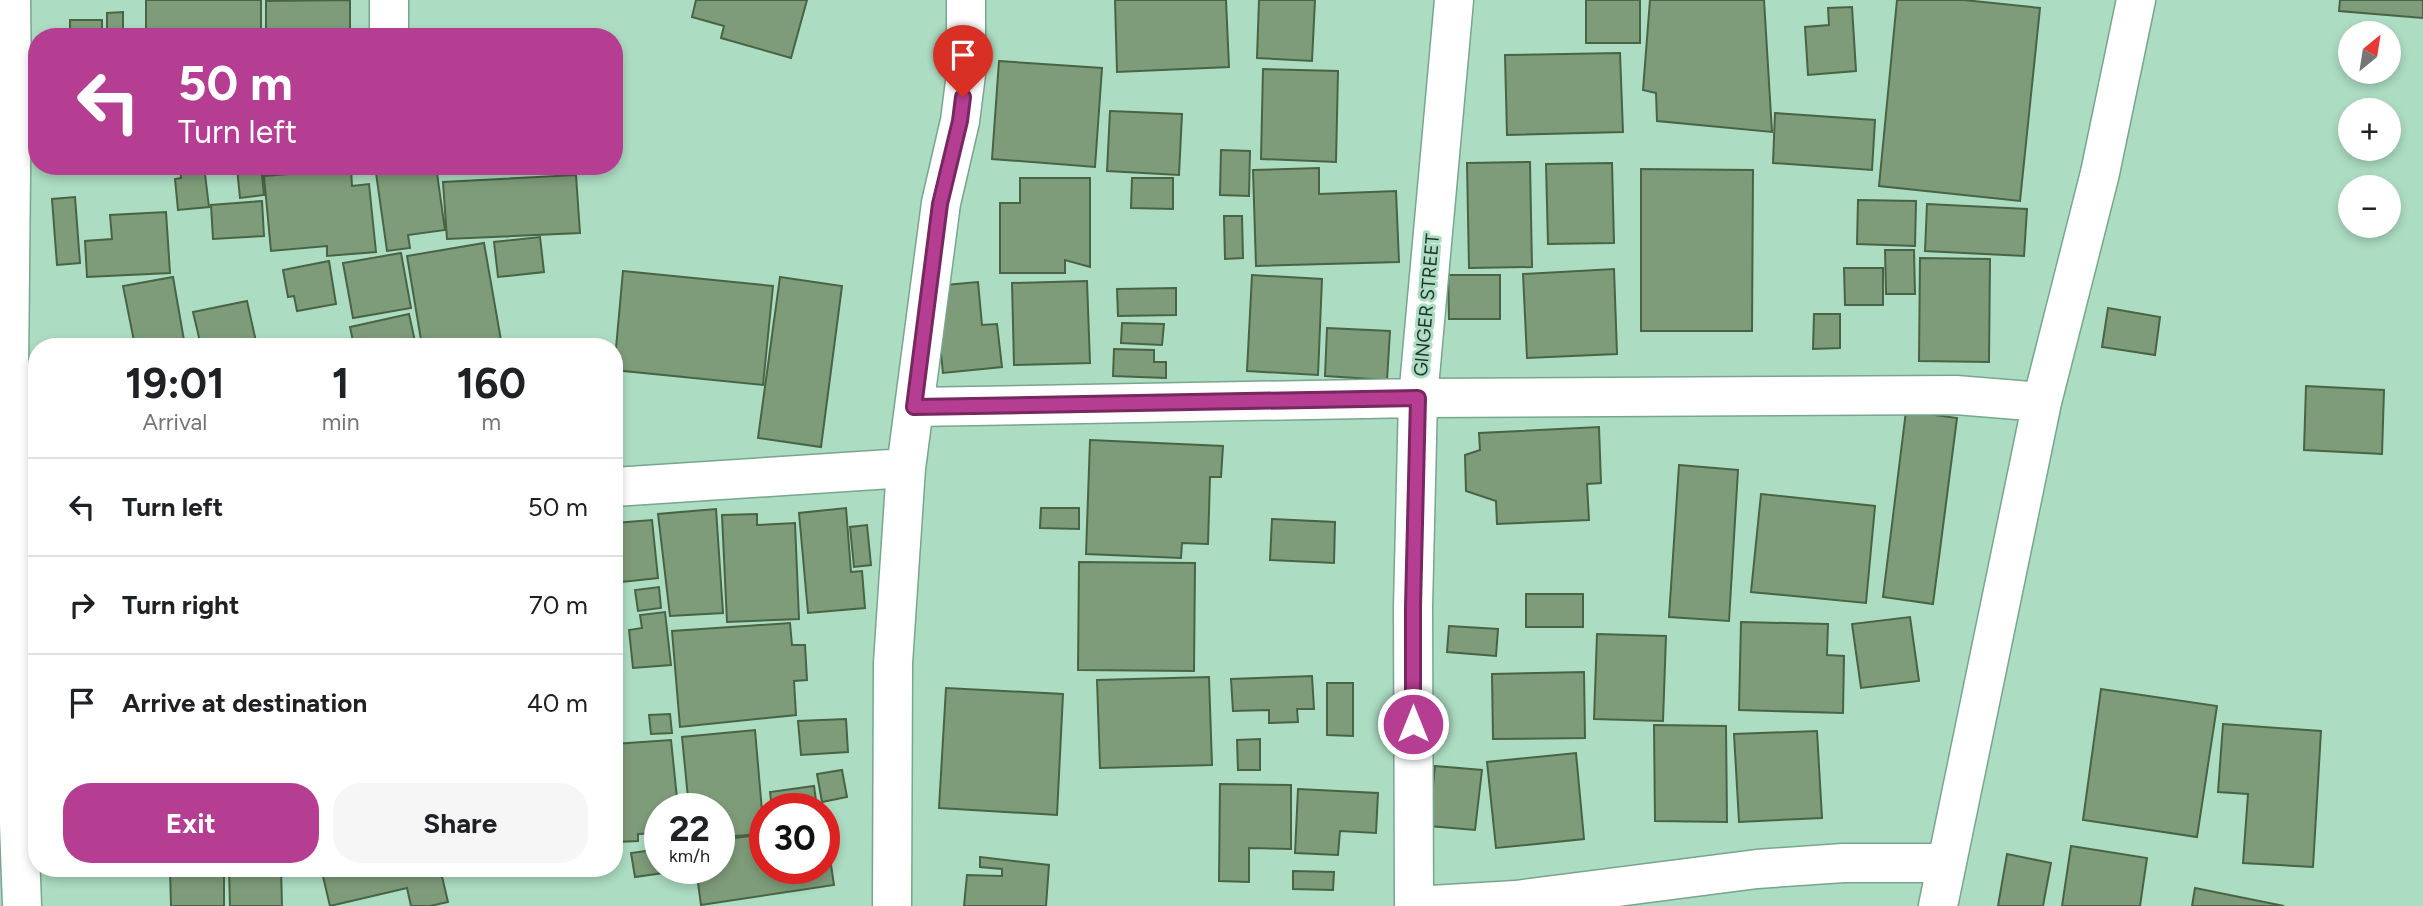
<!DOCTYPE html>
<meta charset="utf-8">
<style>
:root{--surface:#fff;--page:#f6f6f6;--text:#202124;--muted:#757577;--line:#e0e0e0;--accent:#b53d92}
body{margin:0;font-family:Figtree,sans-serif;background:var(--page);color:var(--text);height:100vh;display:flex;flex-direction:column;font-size:26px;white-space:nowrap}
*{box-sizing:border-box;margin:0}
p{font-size:23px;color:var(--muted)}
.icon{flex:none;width:38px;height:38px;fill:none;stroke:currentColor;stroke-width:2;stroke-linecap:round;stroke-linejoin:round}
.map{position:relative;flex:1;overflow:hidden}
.side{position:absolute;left:28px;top:338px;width:595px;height:539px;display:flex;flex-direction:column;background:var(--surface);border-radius:28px;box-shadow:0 4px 10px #0003}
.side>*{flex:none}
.hud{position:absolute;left:28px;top:28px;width:595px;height:147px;border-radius:28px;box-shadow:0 4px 10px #0003;background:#b53d92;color:#fff;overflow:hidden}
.needle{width:46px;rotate:30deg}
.buttons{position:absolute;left:2338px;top:21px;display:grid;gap:14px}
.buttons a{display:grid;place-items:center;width:63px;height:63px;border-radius:50%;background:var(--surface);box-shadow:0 4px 10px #0003;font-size:35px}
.speed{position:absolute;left:644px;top:793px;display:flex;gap:14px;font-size:35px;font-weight:700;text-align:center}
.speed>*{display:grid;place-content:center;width:91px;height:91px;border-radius:50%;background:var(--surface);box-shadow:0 4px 10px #0003;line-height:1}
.speed small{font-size:18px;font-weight:400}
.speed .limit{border:10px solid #d22;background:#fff;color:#111}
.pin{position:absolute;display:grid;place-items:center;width:60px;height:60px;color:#fff;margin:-72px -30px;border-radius:50% 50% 50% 0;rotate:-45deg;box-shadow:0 0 7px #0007}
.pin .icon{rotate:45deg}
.me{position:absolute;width:77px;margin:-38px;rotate:0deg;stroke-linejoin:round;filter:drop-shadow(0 0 5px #0008)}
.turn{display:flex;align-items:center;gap:24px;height:147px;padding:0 35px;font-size:32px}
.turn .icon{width:91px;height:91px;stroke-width:2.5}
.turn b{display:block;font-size:49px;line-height:60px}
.eta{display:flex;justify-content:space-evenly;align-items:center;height:119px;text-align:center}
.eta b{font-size:42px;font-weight:700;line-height:49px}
.primary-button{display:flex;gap:14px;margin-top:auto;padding:14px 35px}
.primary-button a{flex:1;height:80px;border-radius:28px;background:var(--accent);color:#fff;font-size:28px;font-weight:700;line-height:80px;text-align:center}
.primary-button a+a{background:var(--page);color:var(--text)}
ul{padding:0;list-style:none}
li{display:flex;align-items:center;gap:21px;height:98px;padding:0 35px;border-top:2px solid var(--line)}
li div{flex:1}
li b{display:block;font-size:26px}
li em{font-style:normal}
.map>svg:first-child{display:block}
.building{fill:#7e9c79;stroke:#486444;stroke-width:2}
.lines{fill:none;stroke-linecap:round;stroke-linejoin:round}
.minor-casing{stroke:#77a58d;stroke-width:41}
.minor{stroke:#fff;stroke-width:38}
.route-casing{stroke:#76285f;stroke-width:18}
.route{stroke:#b53d92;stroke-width:12}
.labels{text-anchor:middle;stroke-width:6;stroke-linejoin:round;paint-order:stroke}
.street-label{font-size:19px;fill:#21342a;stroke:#acdcc2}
</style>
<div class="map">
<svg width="2423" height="906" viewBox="0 0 2423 906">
<rect width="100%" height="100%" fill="#acdcc2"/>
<!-- building -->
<path class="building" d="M146,0H261V37H146Z
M350,0V37H266V1Z
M696,0H807L791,58L721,38L724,26L692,17Z
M1115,0H1226L1229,67L1117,72Z
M1259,0H1315L1312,61L1257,58Z
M1586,0H1640V43H1586Z
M1650,0H1764L1772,132L1657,121L1656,93L1643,90Z
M1897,0H1964L2040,8L2020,201L1879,186Z
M2340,0H2423V18L2339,11Z
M1852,7L1856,71L1808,75L1805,27L1829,25L1828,8Z
M123,12V37H107V13Z
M70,20H102V37H70Z
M1620,53L1623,132L1507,135L1505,55Z
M999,61L1102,68L1095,167L992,159Z
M1263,69L1338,71L1336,162L1261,159Z
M1110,111L1182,114L1179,175L1107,171Z
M1775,113L1875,120L1872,170L1773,163Z
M1221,150L1250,151L1249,196L1220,195Z
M1530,162L1532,267L1469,268L1467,163Z
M1612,163L1614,243L1548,244L1546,164Z
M180,166H204L209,207L178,210L175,179L181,178Z
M261,166L264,195L240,198L237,168Z
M375,166H436L445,230L408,235L410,248L387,251Z
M1319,168V194L1396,191L1399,262L1256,266L1253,170Z
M351,169L352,186L369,184L376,252L327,256V246L271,251L264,176Z
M1641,169L1753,170L1752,331H1641Z
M576,175L580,233L447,239L443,182Z
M1020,178H1090V267L1065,260V273H1000V203H1020Z
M1132,178H1173V209L1131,208Z
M75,197L80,263L57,265L52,199Z
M1858,200L1916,201L1915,246L1857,244Z
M262,201L264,236L213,239L211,205Z
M1927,204L2027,209L2024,256L1925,251Z
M166,212L170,273L87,277L85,241L112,239L110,215Z
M1224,216H1242L1243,258L1225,259Z
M540,237L544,272L498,277L494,242Z
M484,243L502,346H422L407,256Z
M1885,250H1914L1915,294H1886Z
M401,253L411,308L353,318L343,263Z
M1920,258L1990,259L1989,362L1919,361Z
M329,261L336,304L297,311L294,296L288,297L283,270Z
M1844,268H1883V305H1845Z
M1614,269L1617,354L1527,358L1523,274Z
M623,271L773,286L763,385L614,370Z
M1252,275L1322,279L1318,375L1247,371Z
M1448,275H1500V319H1449Z
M173,277L185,346H135L123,286Z
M780,277L842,286L821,447L758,438Z
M1087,281L1090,363L1014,365L1012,283Z
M978,282L982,325L997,324L1002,367L943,373L934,286Z
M1176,288V315L1118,316L1117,289Z
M247,301L257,346H201L193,312Z
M2108,308L2160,317L2155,355L2102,347Z
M409,314L416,346H354L350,327Z
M1814,314H1840V348L1813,349Z
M1122,323L1164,324L1162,345L1121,343Z
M1327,328L1390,331L1387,380L1325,376Z
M1114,349L1154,350V362H1166V378L1113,376Z
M2306,386L2384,390L2382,454L2304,450Z
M1906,411L1957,418L1933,604L1883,597Z
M1599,427L1601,483L1587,484L1589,520L1497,524L1496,501L1466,491L1465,455L1480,450L1479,433Z
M1090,440L1223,446L1221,477H1210L1208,544L1182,543L1181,558L1086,554Z
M1679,465L1738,470L1729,621L1669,617Z
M1761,494L1875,506L1866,603L1751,592Z
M846,508L851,572L862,571L865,608L808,613L799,513Z
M1041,508H1079V529L1040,528Z
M716,509L723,613L670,616L658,514Z
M757,514V525L795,523L799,619L727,622L722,515Z
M1272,519L1335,522L1334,563L1270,560Z
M652,520L658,578L622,582L615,523Z
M867,525L871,565L854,567L850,527Z
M1079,562L1195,563L1194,671L1078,670Z
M659,587L661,608L638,611L635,590Z
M1526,594H1583V627H1526Z
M665,612L671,665L633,668L629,630L642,628L640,615Z
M1910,617L1919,681L1861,688L1852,624Z
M1741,622L1828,624L1827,655L1844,656L1843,713L1739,710Z
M790,623L792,645H805L807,680L794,681L796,715L680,727L672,631Z
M1449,626L1498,629L1496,656L1447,652Z
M1597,634L1666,636L1663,721L1594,719Z
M1584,672L1585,738L1493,739L1492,674Z
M1312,676L1314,709H1297L1298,722L1269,723V710L1233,711L1231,679Z
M1209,677L1212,765L1100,768L1097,680Z
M1327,683H1353V736L1327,735Z
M946,688L1063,694L1057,815L939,808Z
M2101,689L2217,706L2197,837L2083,820Z
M670,714L672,733L651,734L649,715Z
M846,719L848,752L801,755L798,721Z
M2223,724L2321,731L2313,867L2243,863L2248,794L2218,792Z
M1654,725L1726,726L1727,822L1655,821Z
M755,730L764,834L719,837V808H689L682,737Z
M1817,731L1822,818L1739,822L1734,734Z
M1260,739V770H1238L1237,740Z
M671,740L678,808H660V833L638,834V841L616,842L614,744Z
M1576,753L1584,839L1496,848L1487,762Z
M1435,766L1482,770L1475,830L1429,826Z
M842,770L847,797L822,802L817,774Z
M1220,784L1291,785V849L1249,848V882L1219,881Z
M814,786L817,808H772L770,792Z
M1298,789L1378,793L1376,833L1340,831L1338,855L1295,853Z
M825,825L834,885L701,905L696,868H719V840L765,834V868H824Z
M2071,846L2147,858L2140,906H2062Z
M660,849V868H678V871L635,877L631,853Z
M2007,854L2051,863L2043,906H1998Z
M980,857L1049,865L1046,906H964L967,875L1002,876V869L980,867Z
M170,868H224V906H171Z
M229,868H281L282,906H230Z
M321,868H440L448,902L430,906H411L407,888L330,906Z
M1293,871L1334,872L1333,890L1293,889Z
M2195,888L2284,906H2192Z"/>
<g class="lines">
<!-- minor casing -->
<g class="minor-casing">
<path id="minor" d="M11,0L12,75L9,370L17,559L19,824L22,906
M389,37V0
M914,407L1418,398L1956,395L2042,402
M614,487L906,468
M892,906L893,663L906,468L941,203L960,121L966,74V0
M1414,906L1413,607L1418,398L1454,0
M1414,906L1516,900L1757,869L1843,863H1946
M1938,906L2042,402L2100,173L2136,0"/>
</g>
<!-- minor -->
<use href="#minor" class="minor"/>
</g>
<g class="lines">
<!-- route casing -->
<g class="route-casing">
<path id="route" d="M963,97L960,121L940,204L914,407L1418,398L1413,607V724"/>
</g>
<!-- route -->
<use href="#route" class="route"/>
</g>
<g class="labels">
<!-- street labels -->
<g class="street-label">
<text transform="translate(1426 305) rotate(-85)" y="7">GINGER STREET</text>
</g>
</g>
</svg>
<div class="buttons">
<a><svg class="needle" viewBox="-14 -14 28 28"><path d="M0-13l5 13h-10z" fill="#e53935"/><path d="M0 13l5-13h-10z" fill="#757577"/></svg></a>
<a>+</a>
<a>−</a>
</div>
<div class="speed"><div>22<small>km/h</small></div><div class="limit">30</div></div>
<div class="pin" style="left:963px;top:97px;background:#d93025"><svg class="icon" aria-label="arrive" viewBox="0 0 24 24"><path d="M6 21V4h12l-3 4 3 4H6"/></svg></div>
<svg class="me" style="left:1413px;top:724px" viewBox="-20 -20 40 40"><circle r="17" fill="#b53d92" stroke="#fff" stroke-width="3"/><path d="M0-11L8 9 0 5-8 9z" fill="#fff"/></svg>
<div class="hud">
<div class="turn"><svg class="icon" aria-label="left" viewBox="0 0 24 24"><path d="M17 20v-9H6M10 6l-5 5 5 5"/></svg><div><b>50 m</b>Turn left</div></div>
</div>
<section class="side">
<div class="eta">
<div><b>19:01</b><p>Arrival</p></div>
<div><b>1</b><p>min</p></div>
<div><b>160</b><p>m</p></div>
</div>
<ul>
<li><svg class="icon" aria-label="left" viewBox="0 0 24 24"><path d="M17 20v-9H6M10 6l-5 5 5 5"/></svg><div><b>Turn left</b></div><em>50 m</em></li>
<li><svg class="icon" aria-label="right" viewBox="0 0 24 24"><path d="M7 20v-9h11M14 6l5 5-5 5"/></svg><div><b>Turn right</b></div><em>70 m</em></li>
<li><svg class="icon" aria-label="arrive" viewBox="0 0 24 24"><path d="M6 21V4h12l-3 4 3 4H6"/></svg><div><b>Arrive at destination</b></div><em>40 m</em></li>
</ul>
<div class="primary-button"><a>Exit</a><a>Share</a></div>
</section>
</div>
